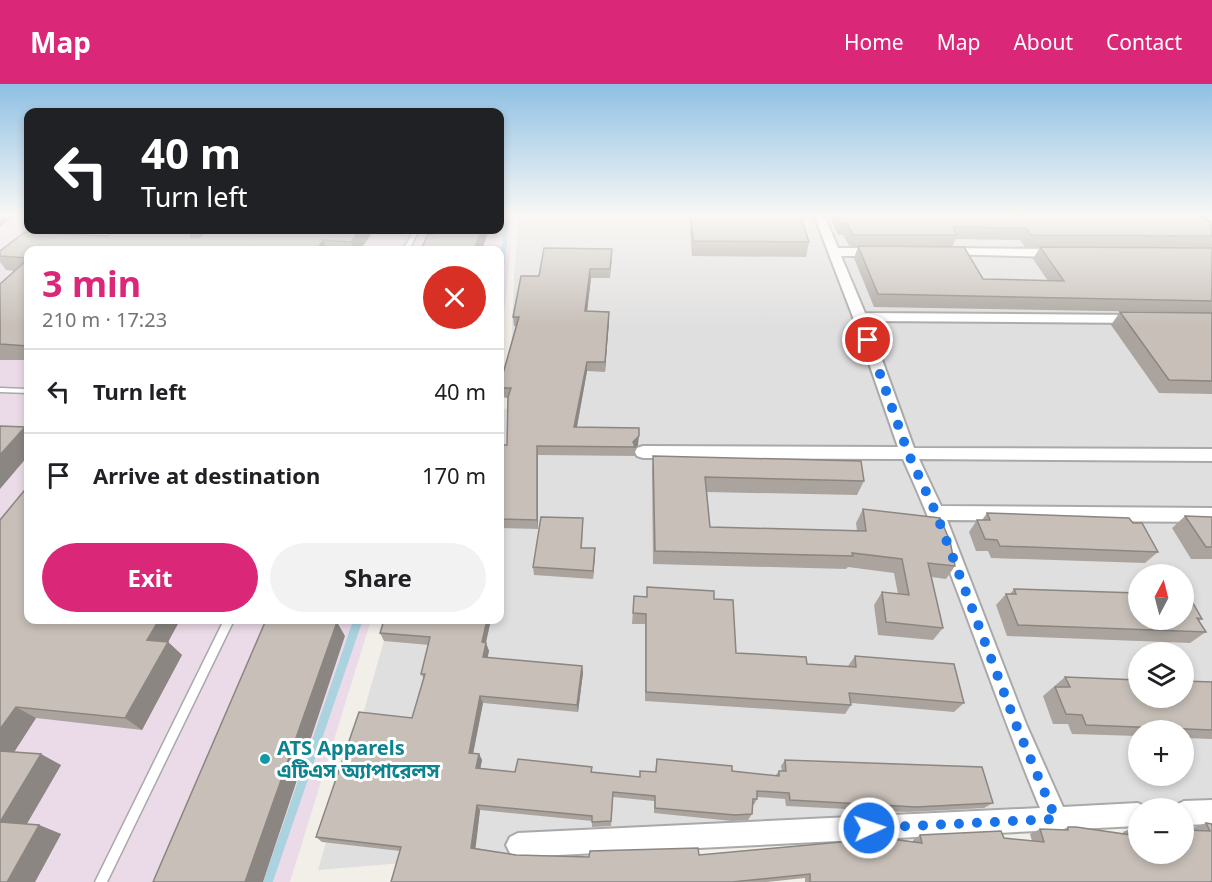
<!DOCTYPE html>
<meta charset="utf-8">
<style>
:root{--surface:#fff;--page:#f2f2f2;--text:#202124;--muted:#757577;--line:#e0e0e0;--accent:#db2777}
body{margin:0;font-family:"Noto Sans","Noto Sans Bengali",sans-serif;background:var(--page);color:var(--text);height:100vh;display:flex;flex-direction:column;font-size:22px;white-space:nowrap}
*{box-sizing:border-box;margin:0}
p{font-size:20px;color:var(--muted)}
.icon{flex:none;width:33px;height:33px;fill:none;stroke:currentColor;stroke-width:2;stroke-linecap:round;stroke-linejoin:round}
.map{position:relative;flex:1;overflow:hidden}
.details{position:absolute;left:24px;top:162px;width:480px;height:378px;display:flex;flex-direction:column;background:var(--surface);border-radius:12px;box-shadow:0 3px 9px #0003}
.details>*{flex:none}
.top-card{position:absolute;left:24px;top:24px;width:480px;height:126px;border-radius:12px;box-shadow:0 3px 9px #0003;background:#202124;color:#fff;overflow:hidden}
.needle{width:39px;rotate:7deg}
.tools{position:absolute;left:1128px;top:480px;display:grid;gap:12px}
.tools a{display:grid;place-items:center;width:66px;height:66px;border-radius:50%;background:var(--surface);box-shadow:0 3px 9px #0003;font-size:30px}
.pin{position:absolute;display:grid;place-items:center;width:51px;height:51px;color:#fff;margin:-26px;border:3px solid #fff;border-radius:50%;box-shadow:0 2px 6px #0007}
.me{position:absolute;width:66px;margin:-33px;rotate:87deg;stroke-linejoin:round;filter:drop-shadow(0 0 4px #0008)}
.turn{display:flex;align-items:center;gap:21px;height:126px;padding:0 18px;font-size:27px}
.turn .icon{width:78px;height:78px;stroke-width:2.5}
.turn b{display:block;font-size:42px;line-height:51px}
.round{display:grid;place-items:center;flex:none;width:63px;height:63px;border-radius:32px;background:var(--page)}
.summary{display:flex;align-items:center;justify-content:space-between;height:102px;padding:0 18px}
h1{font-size:36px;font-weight:700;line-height:45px;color:var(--accent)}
.action{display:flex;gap:12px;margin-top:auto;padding:12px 18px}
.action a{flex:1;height:69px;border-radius:36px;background:var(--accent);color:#fff;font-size:24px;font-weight:700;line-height:69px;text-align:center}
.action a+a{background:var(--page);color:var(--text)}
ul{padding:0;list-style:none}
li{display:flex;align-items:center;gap:18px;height:84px;padding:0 18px;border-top:2px solid var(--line)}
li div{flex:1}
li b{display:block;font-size:22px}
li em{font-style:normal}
header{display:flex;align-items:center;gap:36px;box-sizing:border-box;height:84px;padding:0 30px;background:var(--accent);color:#fff}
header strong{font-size:28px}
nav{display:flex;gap:33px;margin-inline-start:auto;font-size:21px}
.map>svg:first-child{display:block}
.residential{fill:#e0dfdf;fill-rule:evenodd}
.industrial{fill:#ebdbe8}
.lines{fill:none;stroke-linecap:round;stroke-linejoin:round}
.stream-far1{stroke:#aad3df;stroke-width:5}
.stream{stroke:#aad3df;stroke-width:9}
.service-casing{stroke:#a9a9a9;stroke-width:3}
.minor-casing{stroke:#a9a9a9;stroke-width:4}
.service{fill:#fff;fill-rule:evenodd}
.minor{fill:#fff;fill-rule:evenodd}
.wall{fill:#aba49e;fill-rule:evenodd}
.shaded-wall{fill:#8b8681}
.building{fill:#c7bfb8;stroke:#8b8681;stroke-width:1.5}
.route{stroke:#1a73e8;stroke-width:10;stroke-dasharray:0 18}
.culture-dot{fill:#0f9aa8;stroke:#fff;stroke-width:2}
.labels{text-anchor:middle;stroke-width:6;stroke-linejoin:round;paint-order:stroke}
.near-culture-label{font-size:20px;font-weight:bold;fill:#0d838f;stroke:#fff;text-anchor:start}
</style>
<header>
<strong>Map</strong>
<nav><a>Home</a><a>Map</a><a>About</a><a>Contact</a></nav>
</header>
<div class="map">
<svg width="1212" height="798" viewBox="0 0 1212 798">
<rect width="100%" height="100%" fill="#f2efe9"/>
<!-- residential -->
<path class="residential" d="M519,131H1212V720L1042,727L318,786L390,536H500V327L509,323L514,190ZM1138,490H1184V536H1138ZM1138,568H1184V614H1138ZM1138,646H1184V692H1138Z"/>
<!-- industrial -->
<path class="industrial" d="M0,131H28V146H500V131H514L500,270V166H28V536H371L290,798H0Z"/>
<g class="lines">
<!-- stream-far1 -->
<path class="stream-far1" d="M500,196L508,131"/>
<!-- stream -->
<path class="stream" d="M268,798L358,536"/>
<!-- service casing -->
<g class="service-casing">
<path id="service" d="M34,146H40L27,157H23V155Z
M414,146H419L409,166H403Z
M0,304L28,305V309L0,308Z
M224,536H234L107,798H95Z"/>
</g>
<!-- minor casing -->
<g class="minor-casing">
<path id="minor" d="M814,131H824L838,164H878L884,168L878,172H841L865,229L1138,231L1145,235L1138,239L868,237L914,364L1212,365V377L919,375L941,422L1212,424V438L947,436L1026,640L1063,723L1138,719L1147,724H1138V742L518,773L510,769L506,761L510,753L518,749L1040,724C992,609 955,489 903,375L643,374L637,372L635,368L637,364L643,362L898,363L853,233Z
M1203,131H1212V138Z
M946,164L1058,165L1064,169L1058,173L942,170V166Z
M1212,716V740L1184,741V724H1174L1176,721L1184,717Z"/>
</g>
<!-- service -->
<use href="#service" class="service"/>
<!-- minor -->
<use href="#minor" class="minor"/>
</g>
<!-- wall -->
<path class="wall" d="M593,131H800L809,158L806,173L692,172L689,133L593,132Z
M829,131H1201L1212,141V310L1159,309L1111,241L1120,228H1166L874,223L854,174L858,163H850L843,151H838ZM956,155L1020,156L1025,163H1040L1033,175L1048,197L983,195L952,163Z
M374,146L360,166H28V276H0V200L15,187L6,186L0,178V167L107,152Z
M612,175L610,194H591L587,227L609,228L605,288L587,287L577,343L638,361L635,365V372L538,371V445L500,444V361H507L508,314L500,313V300L516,242H514L513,233L539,192Z
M653,372L864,397L857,411L707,408L710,443L857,447L856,439L863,425L955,482L946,495L931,493L943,544L933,556L878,551L874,521L882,508L898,510L894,489L848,483L846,485L653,480L652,386Z
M987,429L1133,439L1158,468L1145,479L991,474L988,467H976L969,448L977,436H982Z
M1185,432L1212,433V475H1191L1172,444Z
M583,434L582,464H595L593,495L534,491L533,483Z
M0,436L28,536H180L168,558L182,571L142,646L36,634L14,668L61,681L27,740L39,741L61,750L35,798H0Z
M1014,505L1184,511L1202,535L1199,537L1206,548L1190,559L1007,552L996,521L1006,510H1010Z
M634,512L714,515L736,569L807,580L848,582L855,572L964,619L954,628L851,619V621L845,630L645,617V540H632Z
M384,536H489L490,540L486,559L489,567L487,574L582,582L583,589L578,628L483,619L473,670H479L482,676L480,685L515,688L592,683V688L639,693L655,688L657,675L732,687L775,692L779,687H782L781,682L785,676L993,719L984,724L908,728L786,722L785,715L757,713V715L754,721L753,720L752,730L748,736L732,737L654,729V717L613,713L611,742L592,743V737L480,726L475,764L516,771L589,773L699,771L879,758L883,754L913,758V756L920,751L1004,754L1032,757L1030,750L1040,745L1062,746L1068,743L1124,750L1123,748L1135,743L1193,746L1192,744L1206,739L1212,740V798H805V794L767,798H391L400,767L322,758L316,753L412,634L424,595L421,590L429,561L384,557L380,549Z
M1065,593L1212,598V655L1184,654V646H1138V652L1072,650L1068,640H1053L1043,612Z"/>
<!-- shaded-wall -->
<path class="shaded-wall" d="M0,131H15L0,143Z
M195,146H214L198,165L191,153V150Z
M360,146H374L360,166H354L351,158Z
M481,146H489L482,166H474Z
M323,156L327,166H317Z
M590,185L591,194L586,236L585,227Z
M609,228V237L605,288V278Z
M587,278V287L575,353L574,343Z
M25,343L28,347V372L0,405V371Z
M639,352L638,361L635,365L633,358Z
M537,362L538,371V445L537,436Z
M595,464V472L593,495V487Z
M159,536H180L162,569L147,556Z
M487,536H489L490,540L484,566L482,558Z
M337,538L345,552L263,798H245Z
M168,558L182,571L142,646L125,634Z
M486,559L489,567L486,581L483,573Z
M582,582L583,589L578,628L577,621Z
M480,612L483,619L472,675L469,669Z
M16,623L36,634L9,676L0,672V645Z
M41,670L61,681L23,746L0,738Z
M479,670L482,676L479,691L476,684Z
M477,721L480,726L475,769L471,764Z
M39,741L61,750L35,798H7Z"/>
<!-- building -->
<path class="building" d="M691,131H800L809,158L693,157Z
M837,131H1201L1212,141V152L1031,151L1026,144L956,143L953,144L957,151H853L847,139H841Z
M114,146H195L191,150V153H200L207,146H360L351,158L323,156L317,166H28V174L0,172V167L25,148L107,152Z
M436,146H481L474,166H421L428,150H434Z
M858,162L964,163L983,195L1064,197L1040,163L1212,164V217L878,210Z
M544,164L612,165L610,185H590L585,227L609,228L605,278H587L574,343L639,344V352L633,358L635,363L537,362V436L500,435V361H507L508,313L511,304H500V300L519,233H513L521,192H539Z
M28,175V262L0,260V200Z
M1120,228L1212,229V297L1169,296Z
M0,342L25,343L0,371Z
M653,372L861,377L864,397L705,393L710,443L866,447L863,425L940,434L950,457L955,482L928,479L943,544L886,538L882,508L909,511L902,475L852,469L853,472L655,467Z
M28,402V536H159L147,556L168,558L125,634L16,623L0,645V436Z
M987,429L1129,434L1133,439H1142L1158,468L1000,462L997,456L985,455L977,436H990Z
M1185,432L1212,433V463H1206Z
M541,433L583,434L581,464H595L593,487L533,483Z
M647,503L714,507V515L733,516L736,569L806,573L807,580L856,583L855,572L954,580L964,619L849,609L851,621L646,608V530L633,529L634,512L647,513Z
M1014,505L1138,509V536H1184V511L1185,514H1190L1202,535L1197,534L1206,548L1018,541L1006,510H1016Z
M266,536L337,538L245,798H153Z
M384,536H487L482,558L486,559L483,573L582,582L577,621L480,612L469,669L479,670L476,684L515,688L518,675L592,683L591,688L640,693V687L656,688L657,675L732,682V687L779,692V687H786L785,676L982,683L993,719L916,723L790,716L789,709L757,707V715H753L752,730L735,731L655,724V712L613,708L611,737L592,738V732L477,721L471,764L516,771L589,773L590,767L698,764L699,771L863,756L884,758L883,754L922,759L920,751L1001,747L1004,754L1044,758L1040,745L1068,746V743H1076L1138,752V770H1184V746L1210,747L1206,739L1212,740V798H810V790L732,798H391L401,763L316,753L359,628L412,634L425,590H421L430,553L380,549Z
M1065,593L1138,596V614H1184V597L1212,598V646L1086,641L1082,631L1066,630L1055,603H1070Z
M0,667L41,670L0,738Z
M0,738L39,741L7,798H0Z
M1135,743H1138V751Z"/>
<!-- sky -->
<linearGradient id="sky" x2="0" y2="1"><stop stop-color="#8fc0e4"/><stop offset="0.54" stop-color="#f9f8f5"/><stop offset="1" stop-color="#f9f8f5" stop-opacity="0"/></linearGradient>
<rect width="1212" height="243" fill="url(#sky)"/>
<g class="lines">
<!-- route -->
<path class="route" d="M868,256L908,369L936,429L1017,643L1056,735L869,744"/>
</g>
<!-- markers -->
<circle class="culture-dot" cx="265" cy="675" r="6"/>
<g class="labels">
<!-- near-culture labels -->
<g class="near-culture-label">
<text x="277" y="671">ATS Apparels<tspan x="277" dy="23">এটিএস অ্যাপারেলস</tspan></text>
</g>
</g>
</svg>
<div class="tools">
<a><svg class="needle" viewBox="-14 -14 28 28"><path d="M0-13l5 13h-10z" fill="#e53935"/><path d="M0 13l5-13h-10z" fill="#757577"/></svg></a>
<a><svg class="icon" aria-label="layers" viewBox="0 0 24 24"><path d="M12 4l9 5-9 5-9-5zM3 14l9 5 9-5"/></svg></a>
<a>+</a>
<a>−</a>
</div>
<div class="pin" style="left:868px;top:256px;background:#d93025"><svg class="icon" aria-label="arrive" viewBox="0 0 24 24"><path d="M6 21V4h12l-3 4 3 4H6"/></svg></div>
<svg class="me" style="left:869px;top:744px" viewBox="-20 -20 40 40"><circle r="17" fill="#1a73e8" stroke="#fff" stroke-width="3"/><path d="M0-11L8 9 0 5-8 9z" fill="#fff"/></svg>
<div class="top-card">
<div class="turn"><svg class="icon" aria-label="left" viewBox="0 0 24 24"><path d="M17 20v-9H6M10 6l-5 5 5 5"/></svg><div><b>40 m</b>Turn left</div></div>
</div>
<section class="details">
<div class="summary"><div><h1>3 min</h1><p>210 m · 17:23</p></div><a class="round" style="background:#d93025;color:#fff"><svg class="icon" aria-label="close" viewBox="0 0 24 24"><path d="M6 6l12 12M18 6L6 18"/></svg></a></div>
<ul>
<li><svg class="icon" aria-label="left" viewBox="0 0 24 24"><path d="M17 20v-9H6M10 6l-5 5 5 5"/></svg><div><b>Turn left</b></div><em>40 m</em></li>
<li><svg class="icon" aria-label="arrive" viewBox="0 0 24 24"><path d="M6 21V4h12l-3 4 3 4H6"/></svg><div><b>Arrive at destination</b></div><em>170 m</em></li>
</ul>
<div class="action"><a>Exit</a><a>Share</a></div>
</section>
</div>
